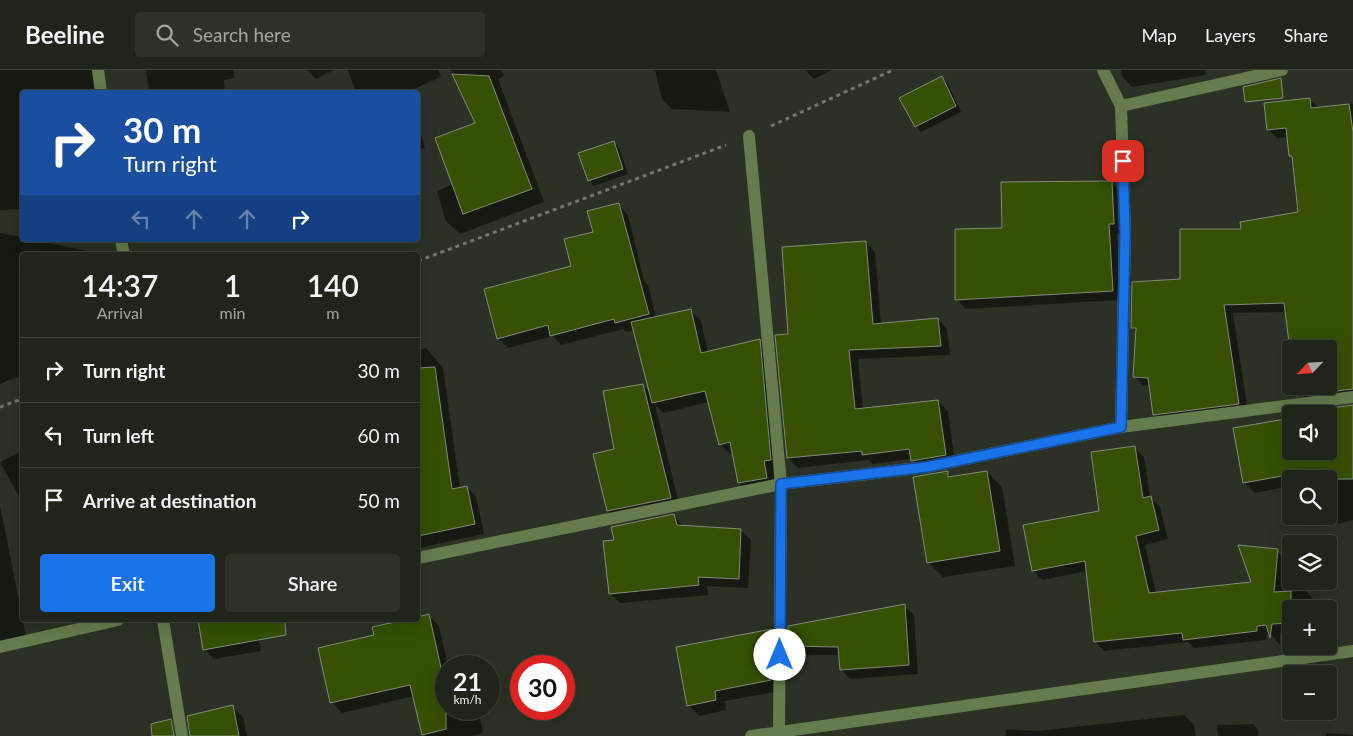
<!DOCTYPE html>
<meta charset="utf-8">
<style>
:root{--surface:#20251b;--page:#2d3128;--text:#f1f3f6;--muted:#a2a5a3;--line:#3d423a;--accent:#1a73e8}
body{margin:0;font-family:Lato,sans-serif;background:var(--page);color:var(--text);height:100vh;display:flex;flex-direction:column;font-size:19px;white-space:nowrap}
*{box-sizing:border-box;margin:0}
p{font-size:16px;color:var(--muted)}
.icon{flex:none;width:28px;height:28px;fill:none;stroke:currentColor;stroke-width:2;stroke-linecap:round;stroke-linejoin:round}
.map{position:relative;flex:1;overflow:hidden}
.side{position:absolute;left:20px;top:182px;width:400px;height:370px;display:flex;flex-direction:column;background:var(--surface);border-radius:5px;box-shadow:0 5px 20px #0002,0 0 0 1px var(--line)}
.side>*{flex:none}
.top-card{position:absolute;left:20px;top:20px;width:400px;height:152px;border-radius:5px;box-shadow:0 5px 20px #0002,0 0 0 1px var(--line);background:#1a4fa0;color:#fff;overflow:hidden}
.needle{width:32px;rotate:245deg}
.buttons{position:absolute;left:1282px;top:270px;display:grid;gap:10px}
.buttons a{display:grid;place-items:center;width:55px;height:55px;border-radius:5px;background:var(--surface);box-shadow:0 5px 20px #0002,0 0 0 1px var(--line);font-size:25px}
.speed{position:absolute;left:435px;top:585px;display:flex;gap:10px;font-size:25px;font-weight:700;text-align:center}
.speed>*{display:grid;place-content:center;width:65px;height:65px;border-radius:50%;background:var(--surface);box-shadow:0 5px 20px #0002,0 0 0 1px var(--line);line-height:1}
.speed small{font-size:12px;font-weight:400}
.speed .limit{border:8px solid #d22;background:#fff;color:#111}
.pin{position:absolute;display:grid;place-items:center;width:42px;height:42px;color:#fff;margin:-21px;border-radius:10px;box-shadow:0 2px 8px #0006}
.me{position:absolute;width:55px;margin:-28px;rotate:0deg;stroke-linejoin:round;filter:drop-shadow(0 0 4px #0008)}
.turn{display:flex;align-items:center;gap:18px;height:105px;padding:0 20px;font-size:22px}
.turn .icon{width:65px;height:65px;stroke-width:2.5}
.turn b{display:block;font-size:35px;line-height:42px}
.lanes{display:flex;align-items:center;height:48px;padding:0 20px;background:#0003;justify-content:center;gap:25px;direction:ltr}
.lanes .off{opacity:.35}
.eta{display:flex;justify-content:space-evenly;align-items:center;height:85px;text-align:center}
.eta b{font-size:30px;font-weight:600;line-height:35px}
.action{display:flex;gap:10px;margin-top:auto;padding:10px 20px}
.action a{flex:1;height:58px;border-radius:5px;background:var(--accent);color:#fff;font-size:20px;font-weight:600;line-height:58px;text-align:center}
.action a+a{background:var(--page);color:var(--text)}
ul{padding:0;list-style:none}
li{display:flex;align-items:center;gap:15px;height:65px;padding:0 20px;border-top:1px solid var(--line)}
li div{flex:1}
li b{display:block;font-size:19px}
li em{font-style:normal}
header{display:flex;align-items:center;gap:30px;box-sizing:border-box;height:70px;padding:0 25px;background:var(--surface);border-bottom:1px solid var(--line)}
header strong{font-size:24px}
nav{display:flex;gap:28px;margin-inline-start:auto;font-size:18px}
.search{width:350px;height:45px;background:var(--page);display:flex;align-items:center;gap:12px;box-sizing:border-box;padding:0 18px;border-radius:5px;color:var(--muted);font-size:19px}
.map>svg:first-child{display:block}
.shadow{fill:#0007}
.building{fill:#345000;stroke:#838b7c}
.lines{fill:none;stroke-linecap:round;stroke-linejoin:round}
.path{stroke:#72776c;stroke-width:3;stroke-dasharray:4 4;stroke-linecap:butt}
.minor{stroke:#657c4c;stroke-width:12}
.route-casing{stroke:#114b97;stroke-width:12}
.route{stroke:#1a73e8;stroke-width:9}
</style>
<header>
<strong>Beeline</strong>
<div class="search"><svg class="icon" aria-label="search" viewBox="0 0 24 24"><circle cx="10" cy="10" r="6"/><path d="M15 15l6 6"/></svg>Search here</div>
<nav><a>Map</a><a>Layers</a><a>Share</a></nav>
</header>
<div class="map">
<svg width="1353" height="666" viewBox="0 0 1353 666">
<rect width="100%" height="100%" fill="#2b3124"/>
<!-- shadow -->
<path class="shadow" d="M0,0H92L94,22H22V139L0,140Z
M146,0H233L234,8L224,10L225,22H149Z
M307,0H334L316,9Z
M348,0H438L441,7L407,22H356Z
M451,0H501L504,6L498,9L544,132L460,164L446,151L437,121L453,114L476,54Z
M655,0H716L730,42L672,39L662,29Z
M805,0H832L814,9Z
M1121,0H1205L1206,5L1132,17L1123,7Z
M941,7L947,12L961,42L921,62L916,56Z
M1309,29L1319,38L1353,34V329L1311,334L1302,325L1329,316V279L1286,242L1233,243L1248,342L1164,353L1155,344L1151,316L1143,315L1134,306L1137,262L1132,258L1181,210L1243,160L1299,143L1294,90L1290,86L1288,67L1277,68L1268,59Z
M418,54L425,78L418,80Z
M614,72L619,78L628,104L594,116L589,110Z
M1111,112L1121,122L1123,163H1117L1121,230L966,239L957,230L1003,160Z
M618,135L628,145L644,211L648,215L656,248L691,241L701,251L708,282L759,270L769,280L780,400H773L776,418L749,422L739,412L734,383L730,384L720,374L709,332L663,343L655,335L680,438L618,451L608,441L643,315L650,323L635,260L626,262L623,259L561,275L553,266L508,278L498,268L572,197L594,163Z
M0,163L22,167V170H35L107,185H22V305L0,314Z
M865,172L875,182L881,254L938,249L947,259L950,285L858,289L863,340L938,331L948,341L955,394L921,400L911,389L873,394L869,390L798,398L788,388L790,265Z
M426,278L443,298L460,418L467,417L476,427L484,464L418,478V280Z
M1353,336V450L1336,454L1329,446V344L1306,343Z
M1288,350L1291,353V381H1297L1294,409H1291V416L1255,423L1244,412Z
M1135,378L1144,387L1150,427L1160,437L1168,469L1145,475L1156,523L1253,513L1277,481L1286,490L1284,523L1305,520L1314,530L1315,539H1291V562L1280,563V575L1271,564L1266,565V570L1194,578L1188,572L1104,581L1095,571L1087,501L1042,510L1033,500L1101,442Z
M22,381V432L0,392Z
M947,402L952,407L987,402L1002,417L1015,496L943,507L928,492Z
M0,435L26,567L0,572Z
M674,445L684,457L741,460L751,470L748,518L707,516L708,525L620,533L610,523Z
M904,536L914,545L918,604L850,609L841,599L840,585H799L789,575Z
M429,546L439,556L448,596H446V639H478L483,663L472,666H425L414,626L342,643L332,632L375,566L410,550Z
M199,550H255L261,581L214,589L204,579Z
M771,560L782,571L781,621L725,631L726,640L699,646L688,635Z
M232,637L243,647L247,666H209Z
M1184,645L1194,655L1196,666H1006V659L1037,661Z
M1253,654L1258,660V666H1218L1217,655Z
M1326,663L1353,665V666H1326Z"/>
<!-- building -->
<path class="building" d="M452,4L489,6L532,119L463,144L435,68L475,53Z
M942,6L956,36L915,57L899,28Z
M1281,8L1283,28L1245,32L1243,17Z
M1310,28L1311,38L1349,34L1353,62V319L1296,326L1295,316H1329V279H1291V288L1284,233L1224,235L1239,334L1153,345L1148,308L1133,307L1136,258H1131L1132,212L1180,209V159H1241L1240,152L1298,142L1292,86H1289L1286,58L1267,60L1264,33Z
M614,71L623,99L588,111L578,83Z
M1112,111L1114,154H1109L1113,221L955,230V159L1002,158L1001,112Z
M619,133L649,244L615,253L614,249L550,266L548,255L497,269L484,219L571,196L564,169L593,162L587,141Z
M866,171L873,254L938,248L941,276L849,280L855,339L938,330L946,385L911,391L909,379L862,385V381L787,388L775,265L788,264L782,177Z
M691,239L701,283L760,269L771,390L764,391L767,408L738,413L730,372L719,375L705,321L652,333L631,252Z
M435,297L452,419L467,416L475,454L418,466V298Z
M643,314L671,428L607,441L593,384L614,379L603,321Z
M1353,335V409H1318L1316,400L1243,413L1233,358L1291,348V381H1329V344L1299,342Z
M1135,376L1143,428L1151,426L1159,460L1136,466L1149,523L1251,512L1238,475L1278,479L1274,522L1291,521V553L1272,554L1270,568L1266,555L1257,556V561L1183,570L1182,563L1094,572L1085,491L1032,501L1023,455L1099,441L1091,382Z
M948,401V407L987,401L1000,481L927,493L913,407Z
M674,444L677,455L741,459L739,509L698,507L699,515L609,524L603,471L614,470L611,457Z
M905,534L909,595L840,600L838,577L788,576V556Z
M429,544L446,620V659L422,665L410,615L330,633L318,578L374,565L372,557L404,550H418V547Z
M198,550H285L286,565L203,580Z
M772,559V575H765L771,610L715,621L716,630L687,636L676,577Z
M233,635L239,666H190L187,646Z
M171,649L174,666H152L151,654Z"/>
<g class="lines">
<!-- path -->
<path class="path" d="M771,56L893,0
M418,191L726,75
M0,337L22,329"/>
<!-- minor -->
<path class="minor" d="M98,0L101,22
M1103,0L1121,36L1125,164L1121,357
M1121,36L1282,0
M749,66L781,414L779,661
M121,170L124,185
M418,488L781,414L927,397L1121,357L1353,327
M163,550L182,666
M0,577L118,550
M751,666L1353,581"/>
</g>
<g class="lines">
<!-- route casing -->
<g class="route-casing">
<path id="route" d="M780,585L781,414L927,397L1121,357L1125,164L1123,91"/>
</g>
<!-- route -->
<use href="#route" class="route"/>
</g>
</svg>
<div class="buttons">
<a><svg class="needle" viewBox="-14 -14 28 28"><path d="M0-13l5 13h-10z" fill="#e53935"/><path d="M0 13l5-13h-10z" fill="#a2a5a3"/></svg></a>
<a><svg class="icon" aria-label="sound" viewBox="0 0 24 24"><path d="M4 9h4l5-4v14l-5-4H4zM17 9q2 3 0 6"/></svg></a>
<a><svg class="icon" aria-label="search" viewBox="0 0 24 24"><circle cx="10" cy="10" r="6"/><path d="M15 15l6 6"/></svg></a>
<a><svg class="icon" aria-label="layers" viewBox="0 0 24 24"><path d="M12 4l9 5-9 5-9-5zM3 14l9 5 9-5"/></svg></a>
<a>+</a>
<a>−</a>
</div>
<div class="speed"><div>21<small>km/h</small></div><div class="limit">30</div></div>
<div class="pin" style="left:1123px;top:91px;background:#d93025"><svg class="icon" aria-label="arrive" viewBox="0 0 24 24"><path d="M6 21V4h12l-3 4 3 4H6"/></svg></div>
<svg class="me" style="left:780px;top:585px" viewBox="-20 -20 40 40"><circle r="19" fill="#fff"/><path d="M0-13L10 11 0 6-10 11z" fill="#1a73e8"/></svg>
<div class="top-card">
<div class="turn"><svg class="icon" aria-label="right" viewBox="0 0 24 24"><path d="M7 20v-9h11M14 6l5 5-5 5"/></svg><div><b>30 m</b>Turn right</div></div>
<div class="lanes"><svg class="icon off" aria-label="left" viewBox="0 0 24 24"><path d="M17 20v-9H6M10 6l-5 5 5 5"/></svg><svg class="icon off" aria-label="ahead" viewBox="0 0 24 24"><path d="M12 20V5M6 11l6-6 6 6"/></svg><svg class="icon off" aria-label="ahead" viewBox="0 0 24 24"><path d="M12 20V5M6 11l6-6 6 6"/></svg><svg class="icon" aria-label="right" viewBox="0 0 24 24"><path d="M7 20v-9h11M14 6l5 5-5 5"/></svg></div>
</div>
<section class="side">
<div class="eta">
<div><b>14:37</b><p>Arrival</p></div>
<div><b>1</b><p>min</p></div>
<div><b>140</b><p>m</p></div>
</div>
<ul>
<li><svg class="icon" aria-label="right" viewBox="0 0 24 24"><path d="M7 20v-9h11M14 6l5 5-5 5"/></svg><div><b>Turn right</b></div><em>30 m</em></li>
<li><svg class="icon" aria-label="left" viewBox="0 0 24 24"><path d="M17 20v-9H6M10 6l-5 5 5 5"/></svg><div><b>Turn left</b></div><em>60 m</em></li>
<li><svg class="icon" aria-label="arrive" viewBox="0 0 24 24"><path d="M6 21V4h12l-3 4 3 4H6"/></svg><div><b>Arrive at destination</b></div><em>50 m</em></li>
</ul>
<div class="action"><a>Exit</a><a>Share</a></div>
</section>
</div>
